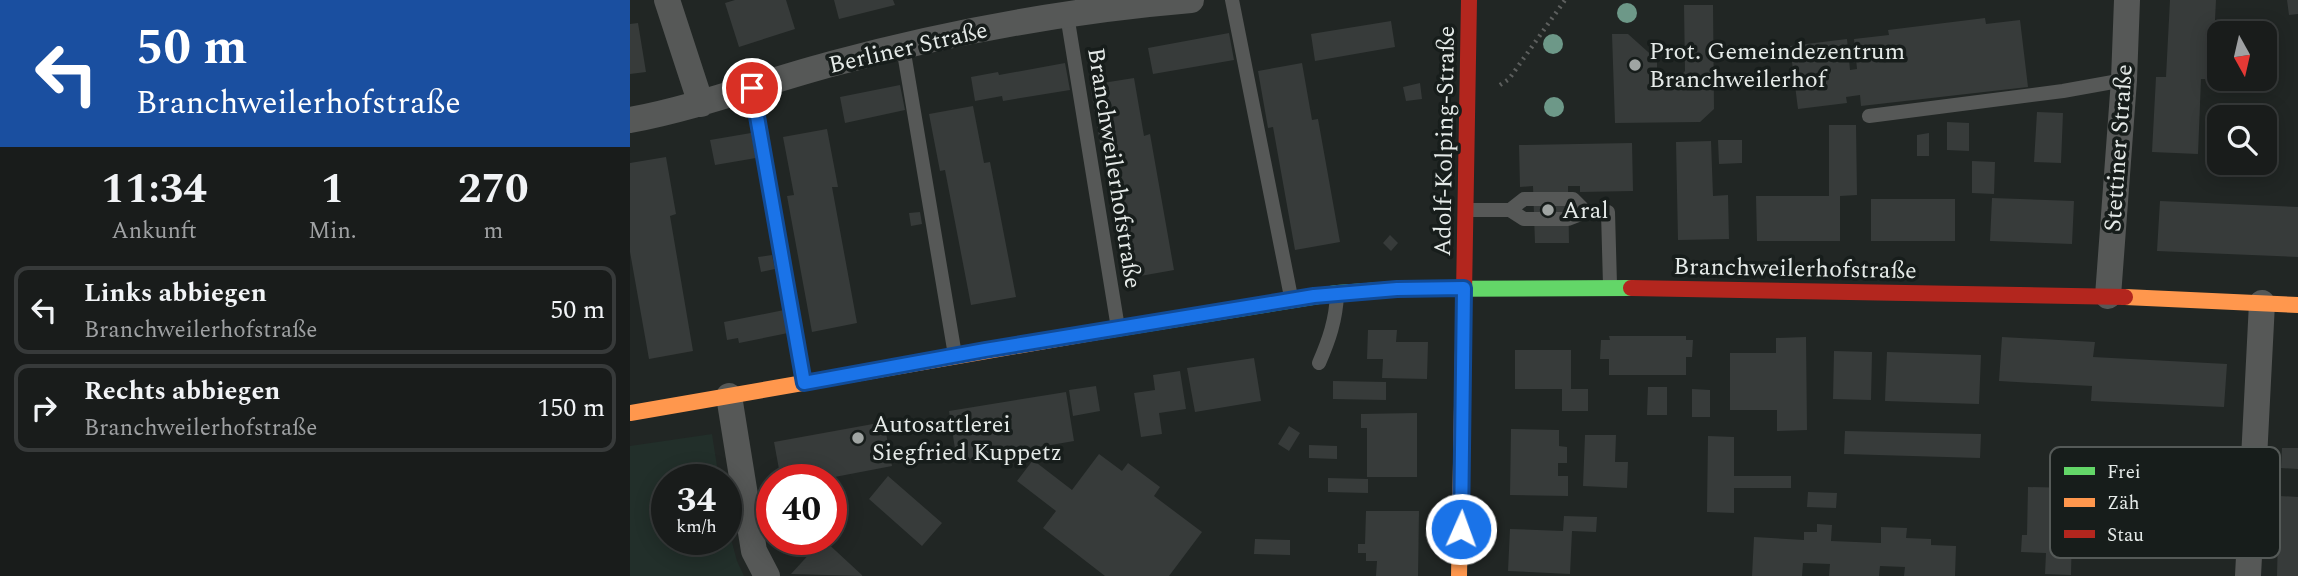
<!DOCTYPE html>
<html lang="de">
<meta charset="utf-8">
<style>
:root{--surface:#191c1b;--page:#262928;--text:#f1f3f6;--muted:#9fa1a3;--line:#373a3a}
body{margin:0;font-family:Spectral,serif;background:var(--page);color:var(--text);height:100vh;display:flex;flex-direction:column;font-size:26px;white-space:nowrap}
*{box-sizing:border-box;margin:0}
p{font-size:23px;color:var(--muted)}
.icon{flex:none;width:38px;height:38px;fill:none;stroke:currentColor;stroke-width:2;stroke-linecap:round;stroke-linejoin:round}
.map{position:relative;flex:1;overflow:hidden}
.details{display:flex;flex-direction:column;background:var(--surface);width:630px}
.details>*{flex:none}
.guide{background:#1a4fa0;color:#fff;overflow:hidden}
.needle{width:46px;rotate:172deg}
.tools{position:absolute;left:1577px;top:21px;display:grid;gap:14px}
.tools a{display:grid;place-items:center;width:70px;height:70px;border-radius:14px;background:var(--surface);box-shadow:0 4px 18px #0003,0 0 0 2px var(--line);font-size:35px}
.speed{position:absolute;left:21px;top:464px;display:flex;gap:14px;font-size:35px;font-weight:700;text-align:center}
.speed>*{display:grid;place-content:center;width:91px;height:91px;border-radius:50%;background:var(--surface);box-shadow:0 4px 18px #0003,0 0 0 2px var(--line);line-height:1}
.speed small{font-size:18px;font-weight:400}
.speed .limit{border:10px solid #d22;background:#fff;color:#111}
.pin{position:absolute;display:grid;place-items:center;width:60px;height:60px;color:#fff;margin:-30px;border:4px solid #fff;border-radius:50%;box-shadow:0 2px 7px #0007}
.me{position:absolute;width:77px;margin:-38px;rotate:2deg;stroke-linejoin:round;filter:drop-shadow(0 0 5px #0008)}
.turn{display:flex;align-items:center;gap:24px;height:147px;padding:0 21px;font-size:32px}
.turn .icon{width:91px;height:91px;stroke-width:2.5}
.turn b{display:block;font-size:49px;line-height:60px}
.eta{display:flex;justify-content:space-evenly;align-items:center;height:119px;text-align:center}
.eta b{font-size:42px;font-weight:700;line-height:49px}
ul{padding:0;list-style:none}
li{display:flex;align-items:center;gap:21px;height:88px;margin:0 14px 10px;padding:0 7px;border:4px solid var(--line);border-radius:14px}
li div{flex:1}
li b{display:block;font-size:26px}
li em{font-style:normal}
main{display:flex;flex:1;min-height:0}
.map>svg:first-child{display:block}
.built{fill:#222f2a}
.building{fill:#373b3a}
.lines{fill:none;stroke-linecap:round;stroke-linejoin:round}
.path{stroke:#5d5f5e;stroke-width:4.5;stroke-dasharray:2 5;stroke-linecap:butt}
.lane{stroke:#565857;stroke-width:14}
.street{stroke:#565857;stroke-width:26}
.fast{stroke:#63d668;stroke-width:16}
.slow{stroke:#ff974d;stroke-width:16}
.jam{stroke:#b3261e;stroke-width:16}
.tree{fill:#6d9888}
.route-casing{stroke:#114b97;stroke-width:18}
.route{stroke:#1a73e8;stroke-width:12}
.poi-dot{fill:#a0a5a3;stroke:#171d1b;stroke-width:2.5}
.labels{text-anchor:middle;stroke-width:7;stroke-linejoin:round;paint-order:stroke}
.street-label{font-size:24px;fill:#e5eae8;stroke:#171d1b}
.poi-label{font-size:24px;fill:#e5eae8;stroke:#171d1b;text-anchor:start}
.key{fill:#171d1b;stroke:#555a58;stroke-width:2}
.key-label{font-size:19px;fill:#e5eae8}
</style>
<main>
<section class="details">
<div class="guide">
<div class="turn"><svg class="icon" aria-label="left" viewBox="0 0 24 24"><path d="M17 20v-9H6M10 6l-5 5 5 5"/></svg><div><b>50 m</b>Branchweilerhofstraße</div></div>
</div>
<div class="eta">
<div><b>11:34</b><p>Ankunft</p></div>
<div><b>1</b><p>Min.</p></div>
<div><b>270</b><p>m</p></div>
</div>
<ul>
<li><svg class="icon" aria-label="left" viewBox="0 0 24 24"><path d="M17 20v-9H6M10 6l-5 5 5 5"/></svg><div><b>Links abbiegen</b><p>Branchweilerhofstraße</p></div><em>50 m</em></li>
<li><svg class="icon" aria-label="right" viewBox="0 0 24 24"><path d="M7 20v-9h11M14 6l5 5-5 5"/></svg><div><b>Rechts abbiegen</b><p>Branchweilerhofstraße</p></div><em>150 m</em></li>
</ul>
</section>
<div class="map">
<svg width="1668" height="576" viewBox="0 0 1668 576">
<rect width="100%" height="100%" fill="#212624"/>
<!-- built -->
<path class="built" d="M82,434L89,479L37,480V539H96V520L107,561L114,576H0V446Z"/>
<!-- building -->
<path class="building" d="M105,0H156L165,29L109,47L95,3Z
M204,0H263L265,5L209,19Z
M1540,0H1586L1582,79H1571L1568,154L1522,152L1526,77H1536Z
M1657,0H1668V14L1659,15Z
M1054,5H1083L1084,109L1070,122L985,123L982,34H998L1027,60V82L1044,84L1055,71Z
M1355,18L1356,24L1390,20L1398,87L1231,106L1230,95L1216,97L1217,103L1168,109L1160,46L1217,39L1220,70L1227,69L1224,39L1259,35L1258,30Z
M761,21L765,47L685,61L681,34Z
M8,23L16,72L0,74V24Z
M599,33L604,60L523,74L518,48Z
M435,63L440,90L373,101L372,96L345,101L341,77L368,72L369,75Z
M672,63L682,120L688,119L710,242L665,250L643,127L638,128L628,71Z
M504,78L514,136L520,134L544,270L499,278L475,142L470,143L460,85Z
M790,83L792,99L776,101L773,87Z
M270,85L275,110L215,123L210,97Z
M343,106L354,163L360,162L386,297L341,305L315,170L310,171L299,114Z
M1407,112L1433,113L1431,163L1404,162Z
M1317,122L1339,123V151L1317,150Z
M1199,125H1226L1227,195L1210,196V241H1127L1126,196H1199Z
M197,129L208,187H202L227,323L182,332L157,196L164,195L153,137Z
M121,133L126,158L85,165L80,140Z
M1299,133V156H1287V135Z
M1088,140H1112V163L1089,164Z
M1081,141L1083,196L1098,195L1099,239L1048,240L1046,142Z
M1002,143L1003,191L950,192V186H938L939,243H905L903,186L890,187L889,145Z
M36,157L46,214L40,216L63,351L19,359L0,252V163Z
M1342,161L1365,162L1364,194L1342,193Z
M1362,198L1444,201L1442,244L1360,241Z
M1241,199H1325V241H1241Z
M1530,201L1668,207V257L1527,251Z
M290,212L292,224L281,226L279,213Z
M760,235L768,243L761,251L753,243Z
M142,255L145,269L131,272L128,257Z
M154,310L158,333L109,343L108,338L97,340L94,322Z
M738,330H767L766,342H798L797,379L752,378L753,359H737Z
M979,336H1056V340H1063L1062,357H1056V375H979V359H970L971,340H980Z
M1176,337L1177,430L1147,431V410H1100V353H1146V338Z
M1372,337L1465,342L1463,357L1597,364L1594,407L1461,401L1462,386L1369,381Z
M885,350H941V389H958V411H932V389H885Z
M1204,351L1242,352L1241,400L1203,399Z
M1257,352L1351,355L1349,404L1255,401Z
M624,358L631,401L565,412L557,368Z
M550,371L556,409L529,413L532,434L511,437L504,393L525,390L523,375Z
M703,381L756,382V400L703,399Z
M466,386L470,411L443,416L439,390Z
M1018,387H1037V415H1017Z
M1062,389L1080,390V417H1062Z
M436,392L444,441L327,461L319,411Z
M787,413V477H737V428H731V414Z
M254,422L262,466L189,480H151L144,442Z
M659,426L670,433L659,451L648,444Z
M881,429L929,430V446L937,447V463H928V476H938V496L880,495Z
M1215,431L1351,434L1350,458L1214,454Z
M955,435H986L985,462H998L997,488L953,486Z
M1078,436L1104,437V476H1161V488H1104V513L1077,512Z
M679,445L707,446V459L679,458Z
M1652,448H1668V469L1651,468Z
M469,454L492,471L498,463L530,487L524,496L572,532L539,576H475L413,528L426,511L387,481L403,460L442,490Z
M258,476L312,523L292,546L239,499Z
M698,478L738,479V493L698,492Z
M1398,487L1443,488L1441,575L1415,574L1416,553L1391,552L1392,535H1397Z
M1178,492L1207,493L1206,508L1177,507Z
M1649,496L1668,497V576H1647Z
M736,511H789L788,576H746L747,561H736V553H728V544H735Z
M934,516L967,517L966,532L942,531L940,574L878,571L880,529L933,531Z
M1187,524L1202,525L1201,541L1251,543V527L1277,528L1276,538L1301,539V545L1326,546L1325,576H1274L1275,567L1250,566L1249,576H1199L1200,564L1173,563L1172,576H1122L1124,537L1174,540V532H1187Z
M193,539L233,576L161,574Z
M625,539L660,540V555L624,554Z"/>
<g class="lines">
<!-- path -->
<path class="path" d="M870,85L879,79L935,0"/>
<!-- lane -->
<path class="lane" d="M602,0L661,297
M437,15L488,328
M273,47L325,355
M122,88L174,383
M1239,116L1433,91L1494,80
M838,210H880L894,219H938L956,212H978L980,285
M880,210L894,199H943L956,212
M689,363C699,340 706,320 707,294
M119,526L142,524"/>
<!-- street -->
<path class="street" d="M37,0L71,104
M0,120C70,107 136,81 205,63C320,32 441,10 561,0
M1478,296L1494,80L1497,0
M99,396L124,551L137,576
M1618,576L1632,303"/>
<!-- fast -->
<path class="fast" d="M467,332L707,293L767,289L1001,288"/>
<!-- slow -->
<path class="slow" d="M1495,297L1668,305
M0,413L467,332
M829,576L834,294"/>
<!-- jam -->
<path class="jam" d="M1001,288L1495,297
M834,294L839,0"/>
</g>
<!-- trees -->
<g class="tree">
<circle cx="997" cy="13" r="10"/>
<circle cx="923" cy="44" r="10"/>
<circle cx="924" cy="107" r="10"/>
</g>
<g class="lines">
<!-- route casing -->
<g class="route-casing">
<path id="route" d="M122,88L174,383L355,350L684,296L767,289L834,288L831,529"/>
</g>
<!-- route -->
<use href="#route" class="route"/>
</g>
<!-- markers -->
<g class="poi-dot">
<circle cx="1005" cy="65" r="7"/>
<circle cx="918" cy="210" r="7"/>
<circle cx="228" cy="438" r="7"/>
</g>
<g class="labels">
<!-- street labels -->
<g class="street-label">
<text transform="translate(278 47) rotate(-13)" y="8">Berliner Straße</text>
<text transform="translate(814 141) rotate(-89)" y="8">Adolf-Kolping-Straße</text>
<text transform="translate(1488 148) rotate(-86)" y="8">Stettiner Straße</text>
<text transform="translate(485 168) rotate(81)" y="8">Branchweilerhofstraße</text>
<text transform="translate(1165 268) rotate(1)" y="8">Branchweilerhofstraße</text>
</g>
<!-- poi labels -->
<g class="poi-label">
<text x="1019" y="59">Prot. Gemeindezentrum<tspan x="1019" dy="28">Branchweilerhof</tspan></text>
<text x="932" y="218">Aral</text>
<text x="242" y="432">Autosattlerei<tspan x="242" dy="28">Siegfried Kuppetz</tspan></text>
</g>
</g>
<!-- legend -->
<rect x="1420" y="447" width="230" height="111" rx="10" class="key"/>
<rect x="1434" y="467" width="31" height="8" fill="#63d668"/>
<rect x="1434" y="498" width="31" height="9" fill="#ff974d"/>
<rect x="1434" y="530" width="31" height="8" fill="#b3261e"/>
<g class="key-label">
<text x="1477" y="478">Frei</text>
<text x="1477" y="509">Zäh</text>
<text x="1477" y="541">Stau</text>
</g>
</svg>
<div class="tools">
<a><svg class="needle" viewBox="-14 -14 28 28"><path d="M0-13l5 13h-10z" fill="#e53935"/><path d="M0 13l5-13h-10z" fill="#9fa1a3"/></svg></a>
<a><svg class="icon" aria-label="search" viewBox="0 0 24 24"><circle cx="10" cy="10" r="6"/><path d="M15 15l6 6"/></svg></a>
</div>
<div class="speed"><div>34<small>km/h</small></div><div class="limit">40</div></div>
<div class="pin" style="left:122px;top:88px;background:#d93025"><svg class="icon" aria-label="arrive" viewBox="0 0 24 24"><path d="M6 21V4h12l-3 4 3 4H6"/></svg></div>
<svg class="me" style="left:831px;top:529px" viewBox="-20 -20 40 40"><circle r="17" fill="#1a73e8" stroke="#fff" stroke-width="3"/><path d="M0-11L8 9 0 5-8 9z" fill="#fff"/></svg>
</div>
</main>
